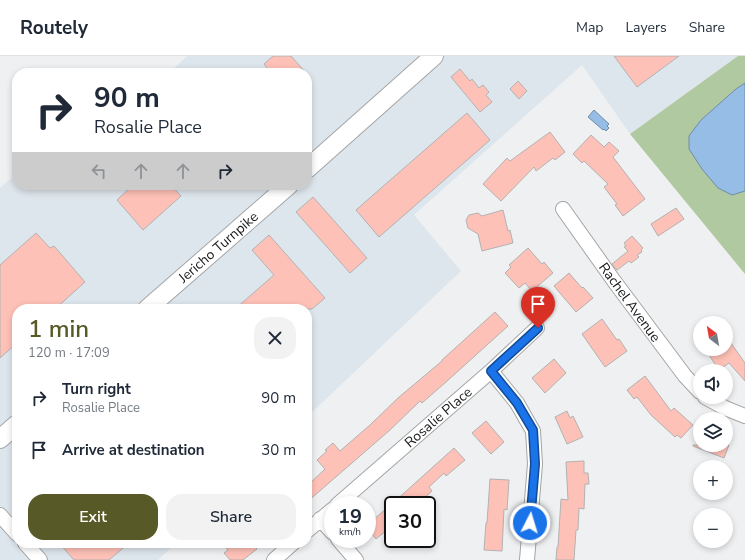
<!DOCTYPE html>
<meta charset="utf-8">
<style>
:root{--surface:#fff;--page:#f2f2f3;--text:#1f2937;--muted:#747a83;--line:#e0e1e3;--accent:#575926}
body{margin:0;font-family:"Nunito Sans",sans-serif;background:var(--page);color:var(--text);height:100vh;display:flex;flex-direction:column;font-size:15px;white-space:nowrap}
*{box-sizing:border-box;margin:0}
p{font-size:13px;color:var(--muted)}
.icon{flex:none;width:22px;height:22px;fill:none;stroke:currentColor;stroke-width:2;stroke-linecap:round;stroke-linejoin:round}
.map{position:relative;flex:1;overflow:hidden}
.panel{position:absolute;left:12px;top:248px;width:300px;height:244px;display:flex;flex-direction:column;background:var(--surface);border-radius:16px;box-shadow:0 2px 6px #0003}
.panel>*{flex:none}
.banner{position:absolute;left:12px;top:12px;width:300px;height:122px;border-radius:16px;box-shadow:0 2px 6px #0003;background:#fff;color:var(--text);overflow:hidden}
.needle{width:26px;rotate:329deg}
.controls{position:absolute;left:693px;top:260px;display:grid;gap:8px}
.controls a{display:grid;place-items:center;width:40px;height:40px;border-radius:50%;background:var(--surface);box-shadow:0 2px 6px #0003;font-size:20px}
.speed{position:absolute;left:324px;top:440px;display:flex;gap:8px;font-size:20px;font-weight:700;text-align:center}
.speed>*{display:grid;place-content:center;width:52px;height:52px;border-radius:50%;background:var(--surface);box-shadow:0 2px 6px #0003;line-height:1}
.speed small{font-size:10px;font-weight:400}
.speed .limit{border:2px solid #111;border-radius:6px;background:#fff;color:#111}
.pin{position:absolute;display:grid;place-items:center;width:34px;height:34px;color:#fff;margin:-41px -17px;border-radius:50% 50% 50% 0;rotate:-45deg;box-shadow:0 0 4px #0007}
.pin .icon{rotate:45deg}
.me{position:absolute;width:44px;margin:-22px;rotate:5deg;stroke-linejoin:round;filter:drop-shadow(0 0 3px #0008)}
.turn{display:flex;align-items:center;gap:14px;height:84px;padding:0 16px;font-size:18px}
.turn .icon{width:52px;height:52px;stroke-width:2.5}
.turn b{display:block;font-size:28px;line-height:34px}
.lanes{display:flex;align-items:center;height:38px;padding:0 16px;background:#0003;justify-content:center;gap:20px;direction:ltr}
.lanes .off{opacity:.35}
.round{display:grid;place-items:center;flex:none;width:42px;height:42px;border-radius:16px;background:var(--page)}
.summary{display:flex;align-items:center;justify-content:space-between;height:68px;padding:0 16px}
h1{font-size:24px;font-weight:600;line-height:30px;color:var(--accent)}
.action{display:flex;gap:8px;margin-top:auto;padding:8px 16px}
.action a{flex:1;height:46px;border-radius:16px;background:var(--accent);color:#fff;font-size:16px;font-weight:600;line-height:46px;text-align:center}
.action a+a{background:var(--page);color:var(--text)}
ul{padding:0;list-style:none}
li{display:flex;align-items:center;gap:12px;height:52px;padding:0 16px}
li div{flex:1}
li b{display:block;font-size:15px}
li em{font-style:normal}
header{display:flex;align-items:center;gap:24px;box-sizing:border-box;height:56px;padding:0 20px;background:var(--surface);border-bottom:1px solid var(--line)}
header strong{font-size:19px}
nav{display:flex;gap:22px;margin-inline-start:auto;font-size:14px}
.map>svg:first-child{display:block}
.built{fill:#dee6ed}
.green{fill:#b0c9a0}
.water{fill:#96bde5;stroke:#708ca8}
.building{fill:#fec1b7;stroke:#b3b1b1}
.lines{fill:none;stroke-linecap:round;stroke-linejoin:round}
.minor-casing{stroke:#a4a5a6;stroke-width:16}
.major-casing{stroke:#a4a5a6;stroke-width:20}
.minor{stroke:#fff;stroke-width:14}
.major{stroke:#fff;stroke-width:18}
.route-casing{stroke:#114b97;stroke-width:10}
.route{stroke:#1a73e8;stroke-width:7}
.labels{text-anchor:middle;stroke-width:3;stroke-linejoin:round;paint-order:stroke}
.street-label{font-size:14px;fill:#181919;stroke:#fff}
</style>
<header>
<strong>Routely</strong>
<nav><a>Map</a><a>Layers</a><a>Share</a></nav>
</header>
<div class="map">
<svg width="745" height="504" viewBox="0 0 745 504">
<rect width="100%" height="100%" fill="#eff0f2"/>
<!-- built -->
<path class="built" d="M187,0H738L630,78L582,9L414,159L461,215L307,361V253H17V487H176L158,504H0V132L17,117V129H307V17H169Z"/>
<!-- green -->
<path class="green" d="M738,0H745V218L630,78Z"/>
<!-- water -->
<path class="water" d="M745,27V135L732,139L718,132L702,113L689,93V80L701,64L736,33Z
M594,54L609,68L607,70L609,72L606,75L604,73L603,74L588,61Z"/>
<!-- building -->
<path class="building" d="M273,0H291L306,17H271L264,8Z
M614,0H679L637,31Z
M460,13L470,25L472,23L479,32L483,29L489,36L486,39L492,46L480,56L451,21Z
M518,25L527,35L519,43L510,33Z
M467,57L490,84L379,181L356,154Z
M550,76L565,96L555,104L553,102L536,115L534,111L501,145L483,128L507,102L510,105Z
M591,79L604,91L609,86L619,95L613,101L645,143L623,160L615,149L617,148L604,131L608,128L584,105L582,107L573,98Z
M133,129H171L181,140L143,174L117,144Z
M313,141L367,202L350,217L296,156Z
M676,152L684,163L658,180L651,168Z
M503,154L508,175L510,174L513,187L482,195L478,178L468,172L466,164L469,159L478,157L482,160Z
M36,177L50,192L54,190L85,226L55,253H17V287L0,302V209Z
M269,179L325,242L312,253H235L274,219L252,194Z
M632,180L643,192L641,194L642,196L637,199L639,201L631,207L629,205L617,214L612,208L628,195L624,191L626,190L624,187Z
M528,192L542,208L544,206L553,217L532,235L525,227L519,232L505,217L511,211L509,209Z
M569,217L582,232L583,231L593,242L576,256L554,230Z
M495,256L508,270L446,326L422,347L420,345L390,374L307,446V430L325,413L317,404L327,395L325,394L333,387L340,395L370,369L398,342L442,305V304Z
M602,263L617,284L619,283L627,295L605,311L582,278Z
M726,280L745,307V325L729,307L719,314L705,293H726Z
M554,303L566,317L545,337L532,322Z
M645,320L671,355L674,352L693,369L681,382L677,379L675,381L651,359L637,341L634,343L627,334Z
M567,355L570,362L573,360L583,381L567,388L555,361Z
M486,365L504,386L491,398L472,377Z
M693,389H729L724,402L693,390Z
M454,392L465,404L446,420L444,417L429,431L432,435L417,449H393V469L376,483L367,472V469L393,447Z
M584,405V417H588L589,428H585L584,453L579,452L578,474H576L574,504H556L557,491H558L561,443L568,444L566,406Z
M490,423L509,424L507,454L504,453L502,495L484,494L486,467H487Z
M59,487H129L109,504H74Z
M222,487H252L257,493L243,504H230L224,497L228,494Z"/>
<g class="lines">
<!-- minor casing -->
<g class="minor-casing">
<path id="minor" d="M563,153L614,225L685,320L700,336
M491,315L517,347L533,375L535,408L527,504
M705,341L725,352L745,360
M337,449L491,315L537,272
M0,459L17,478
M320,463L333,477
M307,475L333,453
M338,483L356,504
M25,487L40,504
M274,504L293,487"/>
</g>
<!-- major casing -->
<g class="major-casing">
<path id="major" d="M307,113L434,0
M147,253L289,129
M0,383L17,368"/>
</g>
<!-- minor -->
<use href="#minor" class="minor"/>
<!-- major -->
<use href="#major" class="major"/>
</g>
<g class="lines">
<!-- route casing -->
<g class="route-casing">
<path id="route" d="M530,467L535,408L533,374L517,347L491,315L538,272"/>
</g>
<!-- route -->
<use href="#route" class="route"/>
</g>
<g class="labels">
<!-- street labels -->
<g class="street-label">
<text transform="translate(218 191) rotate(-41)" y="5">Jericho Turnpike</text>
<text transform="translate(630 246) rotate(54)" y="5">Rachel Avenue</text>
<text transform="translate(438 361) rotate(-41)" y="5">Rosalie Place</text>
</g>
</g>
</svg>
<div class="controls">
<a><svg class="needle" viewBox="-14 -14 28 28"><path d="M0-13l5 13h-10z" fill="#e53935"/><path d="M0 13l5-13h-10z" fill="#747a83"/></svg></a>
<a><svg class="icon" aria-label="sound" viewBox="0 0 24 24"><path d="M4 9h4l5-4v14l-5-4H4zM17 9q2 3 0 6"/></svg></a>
<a><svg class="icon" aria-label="layers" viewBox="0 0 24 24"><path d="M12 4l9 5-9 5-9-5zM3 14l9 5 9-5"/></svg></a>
<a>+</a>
<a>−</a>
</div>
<div class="speed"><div>19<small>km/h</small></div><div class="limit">30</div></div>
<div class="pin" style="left:538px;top:272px;background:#d93025"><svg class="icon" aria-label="arrive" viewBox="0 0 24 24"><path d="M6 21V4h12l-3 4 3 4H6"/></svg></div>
<svg class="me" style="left:530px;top:467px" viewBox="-20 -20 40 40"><circle r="17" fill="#1a73e8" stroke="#fff" stroke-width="3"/><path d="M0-11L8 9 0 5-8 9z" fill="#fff"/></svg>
<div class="banner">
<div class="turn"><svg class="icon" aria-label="right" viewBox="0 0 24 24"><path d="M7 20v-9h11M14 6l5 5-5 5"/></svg><div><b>90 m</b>Rosalie Place</div></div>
<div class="lanes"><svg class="icon off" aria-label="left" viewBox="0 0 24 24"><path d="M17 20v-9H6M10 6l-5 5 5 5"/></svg><svg class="icon off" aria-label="ahead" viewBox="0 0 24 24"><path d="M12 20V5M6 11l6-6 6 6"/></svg><svg class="icon off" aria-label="ahead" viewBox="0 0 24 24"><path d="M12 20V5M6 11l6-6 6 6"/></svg><svg class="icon" aria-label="right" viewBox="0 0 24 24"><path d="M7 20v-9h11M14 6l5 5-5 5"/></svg></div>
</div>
<section class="panel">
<div class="summary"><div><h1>1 min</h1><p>120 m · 17:09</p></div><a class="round"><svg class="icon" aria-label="close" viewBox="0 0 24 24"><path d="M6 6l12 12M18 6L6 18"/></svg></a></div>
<ul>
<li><svg class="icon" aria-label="right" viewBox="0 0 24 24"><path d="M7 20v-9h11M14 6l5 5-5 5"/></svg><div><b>Turn right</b><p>Rosalie Place</p></div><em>90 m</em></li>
<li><svg class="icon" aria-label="arrive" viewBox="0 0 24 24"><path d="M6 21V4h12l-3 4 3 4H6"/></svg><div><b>Arrive at destination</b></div><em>30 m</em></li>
</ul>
<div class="action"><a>Exit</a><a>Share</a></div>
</section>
</div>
